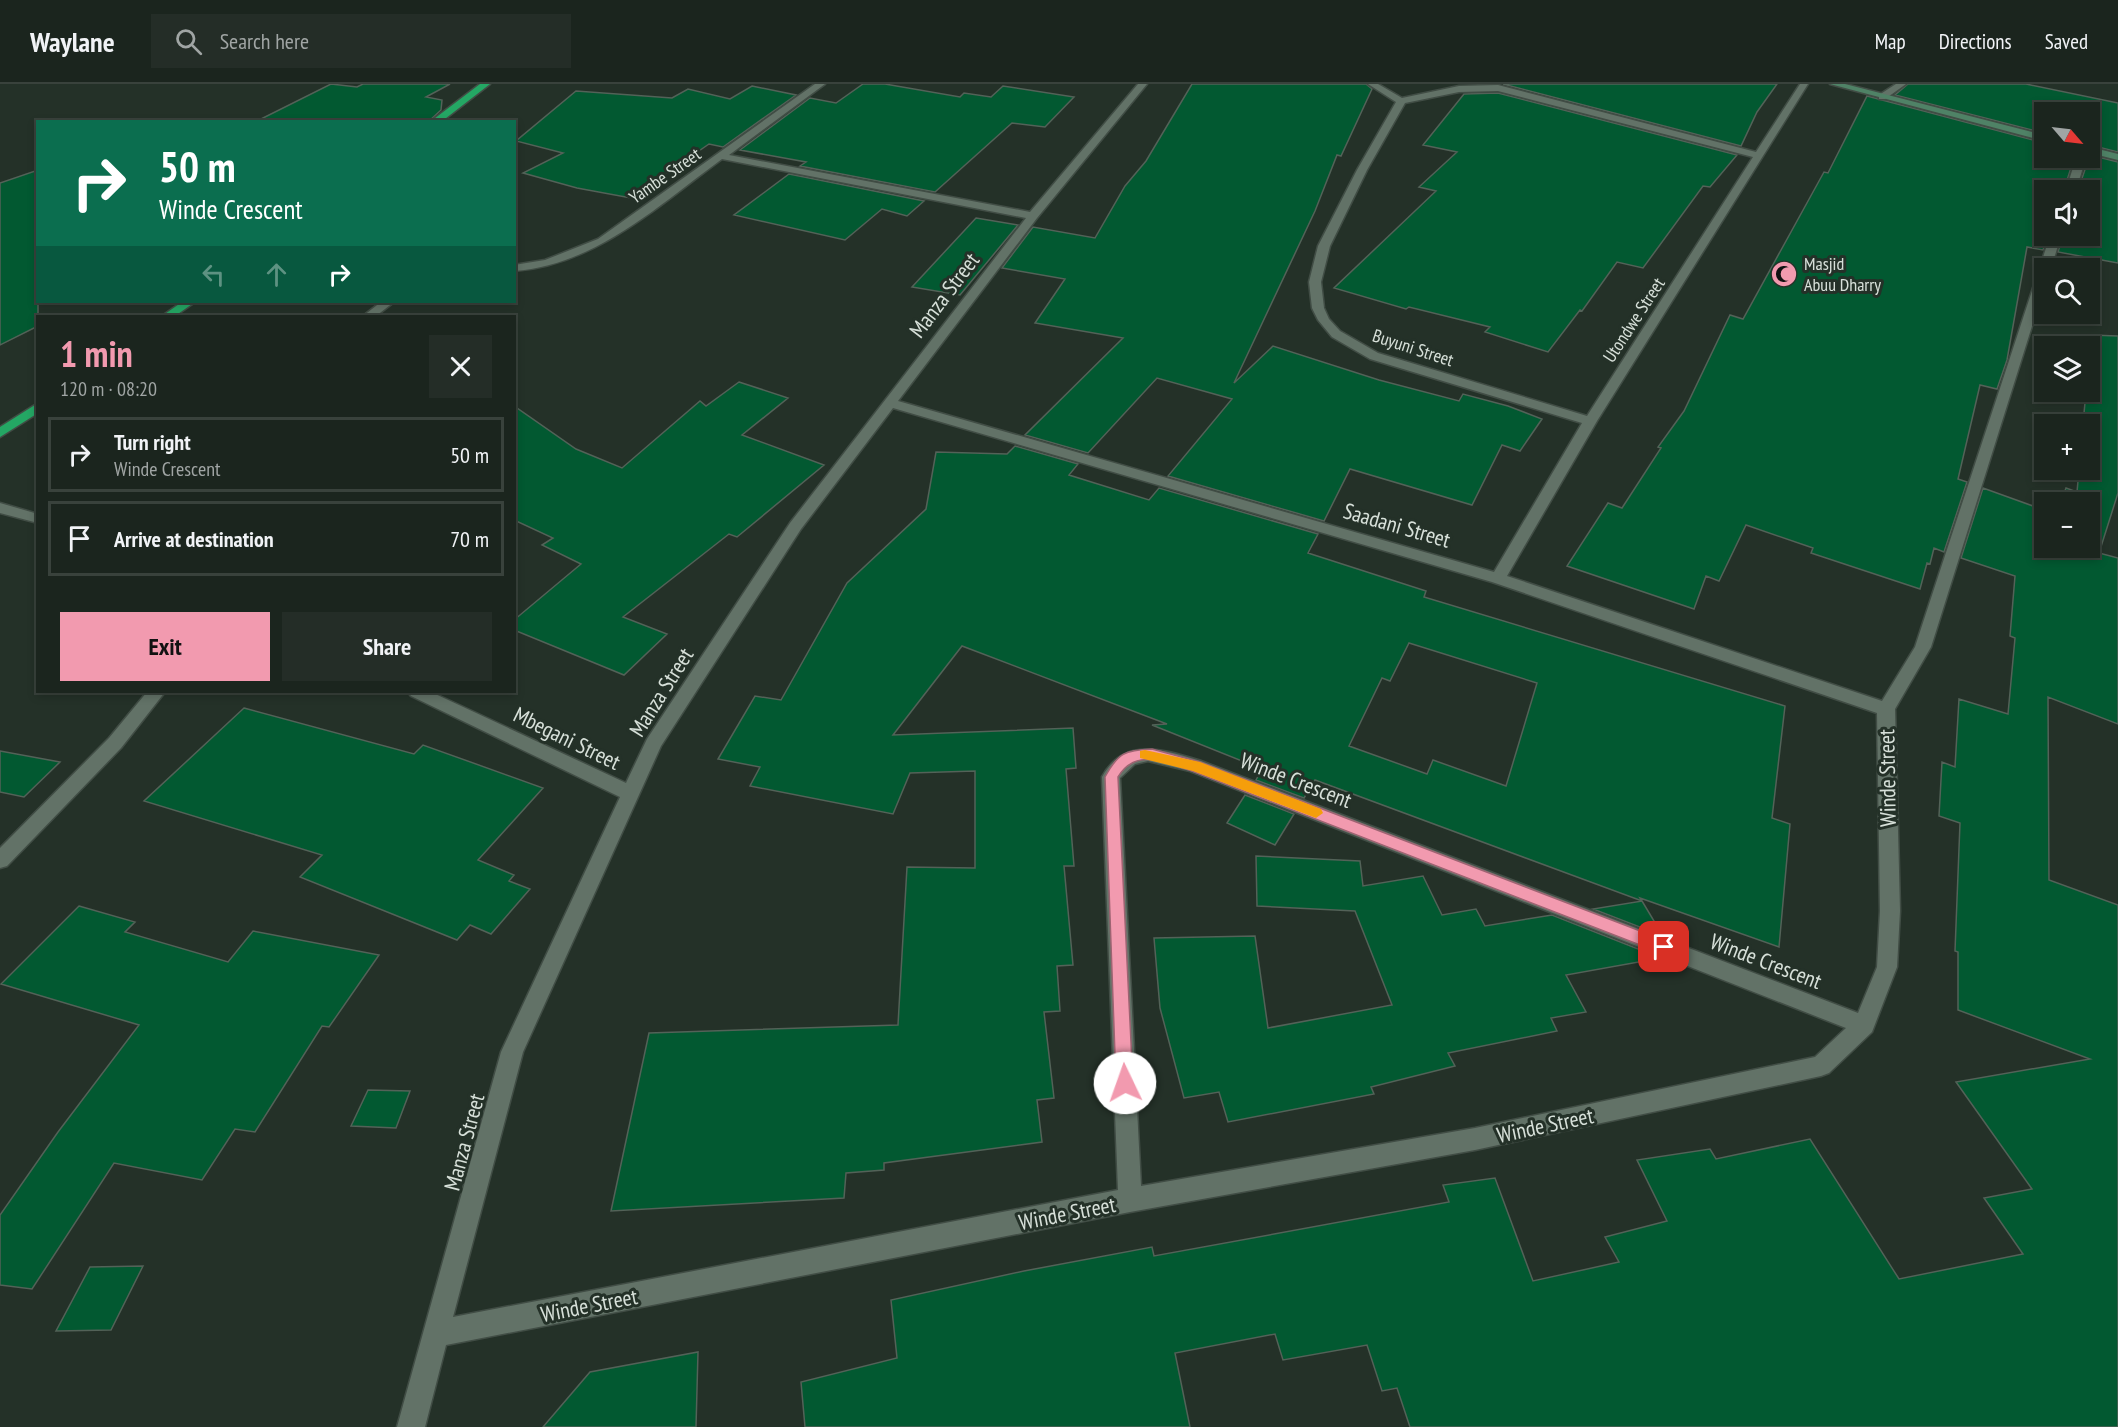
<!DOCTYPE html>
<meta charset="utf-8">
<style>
:root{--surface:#1b251e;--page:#242d27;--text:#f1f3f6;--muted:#a0a5a4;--line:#39423c;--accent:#f29aaf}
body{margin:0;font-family:"PT Sans Narrow",sans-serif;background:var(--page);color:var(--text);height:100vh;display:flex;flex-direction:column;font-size:22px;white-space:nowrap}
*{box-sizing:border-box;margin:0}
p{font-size:20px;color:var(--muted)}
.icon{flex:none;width:33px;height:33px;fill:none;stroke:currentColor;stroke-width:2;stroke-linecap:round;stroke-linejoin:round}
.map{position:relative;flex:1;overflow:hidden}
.sheet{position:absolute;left:36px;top:231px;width:480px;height:378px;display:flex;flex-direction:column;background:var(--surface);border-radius:0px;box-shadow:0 3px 9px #0003,0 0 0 2px var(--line)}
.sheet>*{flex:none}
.guide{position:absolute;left:36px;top:36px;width:480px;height:183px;border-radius:0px;box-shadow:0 3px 9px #0003,0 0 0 2px var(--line);background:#0b6e4f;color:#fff;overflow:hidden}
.needle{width:39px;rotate:118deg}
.buttons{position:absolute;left:2034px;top:18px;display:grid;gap:12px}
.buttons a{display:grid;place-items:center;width:66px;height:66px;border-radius:0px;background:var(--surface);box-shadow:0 3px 9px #0003,0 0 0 2px var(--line);font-size:30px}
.pin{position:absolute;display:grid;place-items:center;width:51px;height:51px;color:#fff;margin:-26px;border-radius:12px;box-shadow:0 3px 9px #0006}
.me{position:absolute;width:66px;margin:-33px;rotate:357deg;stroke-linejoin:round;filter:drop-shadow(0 0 4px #0008)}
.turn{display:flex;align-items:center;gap:21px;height:126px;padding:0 24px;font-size:27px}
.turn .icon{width:78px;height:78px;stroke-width:2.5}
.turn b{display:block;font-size:42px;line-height:51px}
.lanes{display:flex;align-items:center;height:57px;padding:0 24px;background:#0003;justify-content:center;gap:30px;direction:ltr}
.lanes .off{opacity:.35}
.round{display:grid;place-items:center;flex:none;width:63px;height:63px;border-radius:0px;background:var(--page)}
.summary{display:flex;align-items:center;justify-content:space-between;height:102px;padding:0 24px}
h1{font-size:36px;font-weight:800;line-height:45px;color:var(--accent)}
.action{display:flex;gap:12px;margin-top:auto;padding:12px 24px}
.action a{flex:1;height:69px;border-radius:0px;background:var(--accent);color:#111;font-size:24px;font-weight:800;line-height:69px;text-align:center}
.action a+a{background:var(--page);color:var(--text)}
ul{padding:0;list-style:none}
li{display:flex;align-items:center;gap:18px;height:75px;margin:0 12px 9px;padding:0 12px;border:3px solid var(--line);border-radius:0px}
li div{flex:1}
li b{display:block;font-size:22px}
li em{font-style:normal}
header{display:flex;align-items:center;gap:36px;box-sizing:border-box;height:84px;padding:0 30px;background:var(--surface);border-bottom:2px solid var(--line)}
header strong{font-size:28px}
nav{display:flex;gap:33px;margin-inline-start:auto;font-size:21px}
.search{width:420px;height:54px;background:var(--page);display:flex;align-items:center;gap:15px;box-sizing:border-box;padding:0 21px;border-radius:0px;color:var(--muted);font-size:22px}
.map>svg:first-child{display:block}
.building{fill:#025931;stroke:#536258;stroke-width:1.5;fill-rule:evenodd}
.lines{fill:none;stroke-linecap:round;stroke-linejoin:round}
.street-casing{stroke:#414d45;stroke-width:3}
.secondary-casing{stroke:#414d45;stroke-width:3}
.highway-casing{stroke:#414d45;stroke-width:3}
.street{fill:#627267;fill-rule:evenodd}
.secondary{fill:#4f8266;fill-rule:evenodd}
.highway{fill:#24a764;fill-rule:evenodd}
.route{fill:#f29aaf;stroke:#9d6472;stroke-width:1.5}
.slow{fill:#f59e0b}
.labels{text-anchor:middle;stroke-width:6;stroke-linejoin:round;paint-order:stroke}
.far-street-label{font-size:18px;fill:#d7e0d9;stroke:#243128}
.far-poi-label{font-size:18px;fill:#d7e0d9;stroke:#243128;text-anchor:start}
.street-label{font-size:22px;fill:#d7e0d9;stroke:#243128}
</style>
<header>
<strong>Waylane</strong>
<div class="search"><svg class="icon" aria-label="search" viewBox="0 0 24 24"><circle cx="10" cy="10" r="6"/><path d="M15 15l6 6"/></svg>Search here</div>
<nav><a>Map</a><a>Directions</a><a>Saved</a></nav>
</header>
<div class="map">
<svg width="2118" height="1343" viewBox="0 0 2118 1343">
<rect width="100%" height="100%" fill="#243128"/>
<!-- building -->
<path class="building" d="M331,0L357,3L363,0H450L426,13L442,16L441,26L428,38H255Z
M863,0H885L960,13L964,9L991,13L1003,2L1074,13L1045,43L1012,39L935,108L800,82L806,78L740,66L810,14L836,19Z
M1192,0H1366L1372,5L1341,72L1337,71L1315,127L1234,299L1273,262L1379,296L1459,317L1463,310L1508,322L1542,335L1520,367L1502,361L1472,421L1350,385L1324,437L1168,392L1232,315L1157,294L1088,369L1025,351L1123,254L1035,239L1065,195L1002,184L1033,143L1095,154L1125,102L1146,77Z
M1503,0H1777L1757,28L1741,62Z
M1908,0H2026L2118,19V68L2090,61V28H2044V49L1895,11Z
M752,2L796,11L723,63L709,60L631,114L577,104L523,89L563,69L516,57L576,7L672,14L688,5L730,15Z
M1498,9L1737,71L1710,103L1703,102L1643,184L1617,178L1582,227L1580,226L1548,268L1485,248L1490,243L1409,223L1406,225L1334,204L1436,107L1419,103L1457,68L1423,61L1464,10Z
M1867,12L2044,59V74H2074L2064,106H2044V152H2048L2043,166L2027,163L2007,276L1997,305L1980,301L1958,395L1967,398L1944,468L1934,464L1930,480L1927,479L1920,505L1811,469L1813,464L1746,441L1719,497L1706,492L1694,525L1567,482L1608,419L1622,424L1661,364L1658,363L1684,327L1730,231L1743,235L1824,88L1828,89Z
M2090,71L2118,78V179L2058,168L2063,152H2090V106H2078Z
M38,86V242L0,261V99Z
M789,90L924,117L907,132L882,125L845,156L734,131Z
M976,134L1018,141L960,211L912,203Z
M2091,251L2118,252V409L2099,469L2118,474V640L2048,613L2049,796L2118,821V1343H1410L1397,1304L1382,1307L1367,1261L1283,1276L1275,1250L1175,1269L1190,1343H805L801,1298L897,1274L891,1216L1024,1187L1152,1163L1154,1172L1449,1118L1443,1101L1495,1094L1533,1197L1619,1178L1605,1153L1667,1137L1637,1076L1710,1065L1716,1075L1810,1055L1899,1195L2023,1170L1984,1114L2032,1105L1956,998L2090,975L1958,926V868L1955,867L1960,739L1939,732L1942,678L1955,683L1959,615L2008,630L2015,554L2010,552L2015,492L1961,474L1983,404L2044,426V464H2090V418H2061L2066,404L2077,408L2079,386H2090V340H2083L2086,308H2090Z
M739,298L788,314L742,351L824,381L737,453L729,450L623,533L667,550L624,591L514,546V536L581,480L542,461L553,454L514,436V322L576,365L622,384L700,317L706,322Z
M1015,362L1078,380L1069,391L1149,416L1159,404L1318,450L1308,469L1426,507L1424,513L1785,622L1772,734L1790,740L1779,863L1640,814L1642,817L1315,696L1304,714L1256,696L1262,685L1152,641L1167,640L962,562L893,651L1073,644L1076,684L1066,685L1074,782H1064L1073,881L1057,882L1060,927L1044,928L1054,1014L1037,1016L1042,1058L884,1079V1086L846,1089L844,1114L611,1127L649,949L898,941L907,783L975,784V687L910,689L893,730L750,702L760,683L718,675L755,612L781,616L847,499L926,425L936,368L1007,370ZM1409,559L1537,599L1506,702L1433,676L1427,690L1349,662L1382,594L1390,597Z
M244,624L414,670L423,661L543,704L478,776L514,791L509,797L530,805L491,850L470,841L457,856L300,793L322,771L144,717Z
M0,667L60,678L24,713L0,708Z
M1245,711L1294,730L1275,761L1227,739Z
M1256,772L1360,777L1363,802L1423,792L1442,831L1476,825L1485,842L1552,831L1661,874L1566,891L1586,928L1551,934L1557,947L1448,969L1455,982L1371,1003L1374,1010L1228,1038L1219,1008L1184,1014L1160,924L1154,854L1255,852L1268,944L1392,921L1355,827L1257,822Z
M1642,817L1663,852L1593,825Z
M79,822L135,838L125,848L228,878L253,847L379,871L329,943L322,942L255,1048L235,1045L202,1096L114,1079L32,1205L0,1201V1131L58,1048L139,941L1,900Z
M368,1006L410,1007L396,1044L351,1042Z
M143,1182L111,1246L56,1247L90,1183Z
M698,1268L696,1343H543L590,1288Z"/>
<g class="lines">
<!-- street casing -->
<g class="street-casing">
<path id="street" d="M815,0H825L729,71L1030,128L1138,0H1147L1037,134L898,317L1494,488L1582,339L1370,275L1332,253L1318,236L1312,224L1309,198L1318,162L1357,86L1396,18L1368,0H1378L1402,14L1459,2L1498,1L1756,68L1800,0H1808L1597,337L1507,492L1882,617L1915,563L2050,152H2061L2051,184H2044V204L1931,563L1895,625L1900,827L1897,883L1872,948L1829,989L1821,992L1475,1066L1130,1128L446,1261L425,1343H397L501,968L620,713L411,612L408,608H431L626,699L647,655L790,439L1026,134L722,75C659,121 596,181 514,187V181L545,176L598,155ZM1498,7L1753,73L1587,332L1378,269L1340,247L1329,235L1324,224L1321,198L1330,162L1367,86L1405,19L1459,8ZM893,324L1492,498L1877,629L1880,827L1877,883L1858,929L1201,677C1165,666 1124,652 1102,693L1118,1106L453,1233L523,968L661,662L801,445ZM1148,677L1190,687L1846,944L1815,973L1475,1044L1141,1102L1120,694L1135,680Z
M1896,0H1906L1885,15H1879V11Z
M2076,74H2086L2076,106H2066Z
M381,218H394L376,232H363Z
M0,419L38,430V439L0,429Z
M147,608H165L121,664L7,782L0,784V764L109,654Z"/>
</g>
<!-- secondary casing -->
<g class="secondary-casing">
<path id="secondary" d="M1830,0H1845L2044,51V57Z
M2090,63L2118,70V76L2090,69Z"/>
</g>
<!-- highway casing -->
<g class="highway-casing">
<path id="highway" d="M480,0H490L441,38H430Z
M182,218H195L175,232H162Z
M38,319V329L0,353V343Z"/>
</g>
<!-- street -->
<use href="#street" class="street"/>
<!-- secondary -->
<use href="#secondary" class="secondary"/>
<!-- highway -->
<use href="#highway" class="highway"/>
</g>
<!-- route -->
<path class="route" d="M1152,665L1200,678L1669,858L1671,863L1669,868H1658L1192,687C1165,679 1136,663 1118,693L1133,999L1131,1004L1125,1007L1119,1004L1116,999L1105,693C1118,669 1125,666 1152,665Z"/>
<!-- slow -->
<path class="slow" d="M1145,666L1200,678L1321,725L1323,729L1316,734L1193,687L1140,674V667Z"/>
<!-- icons -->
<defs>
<g id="mosque-disc" transform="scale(1.35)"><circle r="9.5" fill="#f29aaf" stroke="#243128"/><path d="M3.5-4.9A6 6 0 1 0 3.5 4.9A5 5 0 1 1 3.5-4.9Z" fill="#111"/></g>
</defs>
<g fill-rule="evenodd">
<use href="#mosque-disc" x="1784" y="190"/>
</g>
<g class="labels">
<!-- far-street labels -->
<g class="far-street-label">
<text transform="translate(665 92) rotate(-35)" y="6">Yambe Street</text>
<text transform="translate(1634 236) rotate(-57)" y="6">Utondwe Street</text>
<text transform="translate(1413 264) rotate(18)" y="6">Buyuni Street</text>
</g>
<!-- far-poi labels -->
<g class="far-poi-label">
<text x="1804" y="186">Masjid<tspan x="1804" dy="21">Abuu Dharry</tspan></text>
</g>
<!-- street labels -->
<g class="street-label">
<text transform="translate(944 211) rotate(-53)" y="8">Manza Street</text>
<text transform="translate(1397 441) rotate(16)" y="8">Saadani Street</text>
<text transform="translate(661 608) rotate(-58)" y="8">Manza Street</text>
<text transform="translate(567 654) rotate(26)" y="8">Mbegani Street</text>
<text transform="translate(1887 694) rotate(-91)" y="8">Winde Street</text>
<text transform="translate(1296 696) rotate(21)" y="8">Winde Crescent</text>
<text transform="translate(1766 877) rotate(21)" y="8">Winde Crescent</text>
<text transform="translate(1545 1041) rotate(-12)" y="8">Winde Street</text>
<text transform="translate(464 1058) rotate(-75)" y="8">Manza Street</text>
<text transform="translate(1067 1129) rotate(-11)" y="8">Winde Street</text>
<text transform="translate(589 1221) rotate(-11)" y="8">Winde Street</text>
</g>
</g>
</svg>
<div class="buttons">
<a><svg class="needle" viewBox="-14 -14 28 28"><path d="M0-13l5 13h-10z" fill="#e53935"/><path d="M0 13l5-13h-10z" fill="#a0a5a4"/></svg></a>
<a><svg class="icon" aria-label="sound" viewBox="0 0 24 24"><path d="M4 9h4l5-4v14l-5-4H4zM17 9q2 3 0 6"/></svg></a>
<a><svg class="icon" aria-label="search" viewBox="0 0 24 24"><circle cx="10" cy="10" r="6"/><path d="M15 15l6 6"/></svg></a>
<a><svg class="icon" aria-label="layers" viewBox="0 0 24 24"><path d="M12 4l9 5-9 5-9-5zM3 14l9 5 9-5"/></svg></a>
<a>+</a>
<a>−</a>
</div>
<div class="pin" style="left:1664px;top:863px;background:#d93025"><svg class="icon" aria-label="arrive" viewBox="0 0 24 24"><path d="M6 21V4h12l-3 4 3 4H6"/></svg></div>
<svg class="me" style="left:1125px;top:999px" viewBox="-20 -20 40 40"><circle r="19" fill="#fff"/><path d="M0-13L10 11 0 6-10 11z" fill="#f29aaf"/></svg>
<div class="guide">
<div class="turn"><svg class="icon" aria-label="right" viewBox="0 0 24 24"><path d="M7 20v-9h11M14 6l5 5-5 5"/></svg><div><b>50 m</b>Winde Crescent</div></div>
<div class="lanes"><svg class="icon off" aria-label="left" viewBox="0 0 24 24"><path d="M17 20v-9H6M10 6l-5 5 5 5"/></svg><svg class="icon off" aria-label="ahead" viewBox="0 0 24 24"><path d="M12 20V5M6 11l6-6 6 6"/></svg><svg class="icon" aria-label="right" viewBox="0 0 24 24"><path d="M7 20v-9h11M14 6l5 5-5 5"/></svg></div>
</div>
<section class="sheet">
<div class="summary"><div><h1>1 min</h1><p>120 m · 08:20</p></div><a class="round"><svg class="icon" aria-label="close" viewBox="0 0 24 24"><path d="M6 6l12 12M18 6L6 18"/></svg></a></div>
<ul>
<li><svg class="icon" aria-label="right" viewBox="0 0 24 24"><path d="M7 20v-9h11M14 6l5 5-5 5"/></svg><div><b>Turn right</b><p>Winde Crescent</p></div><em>50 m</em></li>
<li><svg class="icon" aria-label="arrive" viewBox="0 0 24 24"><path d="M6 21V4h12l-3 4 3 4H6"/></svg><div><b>Arrive at destination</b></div><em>70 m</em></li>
</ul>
<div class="action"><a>Exit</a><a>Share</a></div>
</section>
</div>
